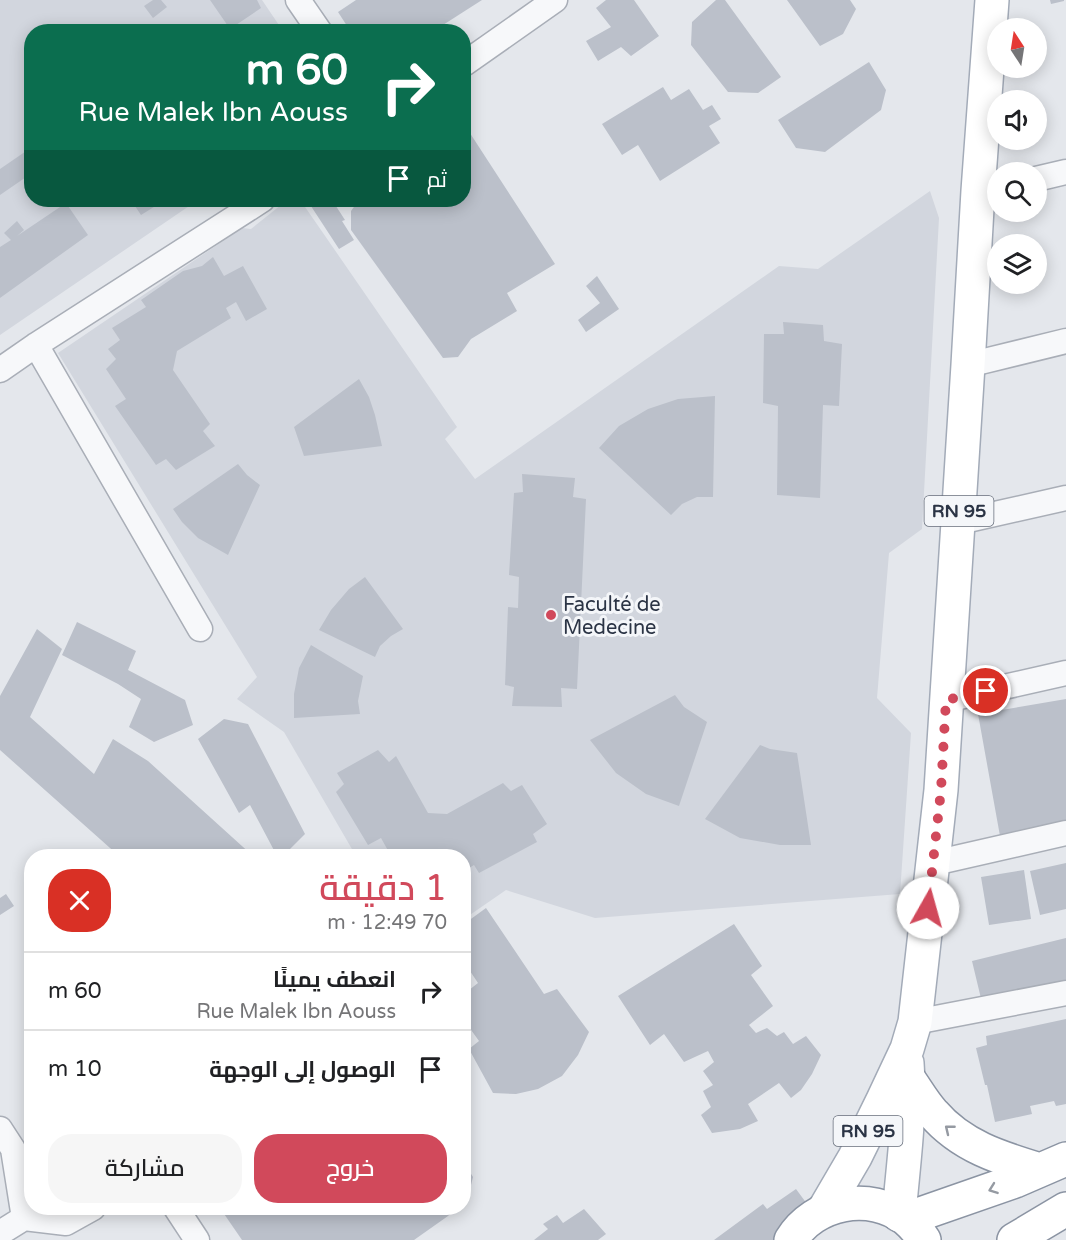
<!DOCTYPE html>
<html lang="ar">
<meta charset="utf-8">
<style>
:root{--surface:#fff;--page:#f6f6f6;--text:#202124;--muted:#757577;--line:#e0e0e0;--accent:#d1495b}
body{margin:0;font-family:"Varela Round",Cairo,sans-serif;background:var(--page);color:var(--text);direction:rtl;height:100vh;display:flex;flex-direction:column;font-size:22px;white-space:nowrap}
*{box-sizing:border-box;margin:0}
p{font-size:20px;color:var(--muted)}
.icon{flex:none;width:33px;height:33px;fill:none;stroke:currentColor;stroke-width:2;stroke-linecap:round;stroke-linejoin:round}
.map{position:relative;flex:1;overflow:hidden;direction:ltr}
.side{position:absolute;left:24px;top:849px;width:447px;height:366px;display:flex;flex-direction:column;background:var(--surface);border-radius:24px;box-shadow:0 3px 15px #0003;direction:rtl}
.side>*{flex:none}
.banner{position:absolute;left:24px;top:24px;width:447px;height:183px;border-radius:24px;box-shadow:0 3px 15px #0003;direction:rtl;background:#0b6e4f;color:#fff;overflow:hidden}
.needle{width:39px;rotate:348deg}
.buttons{position:absolute;left:987px;top:18px;display:grid;gap:12px}
.buttons a{display:grid;place-items:center;width:60px;height:60px;border-radius:50%;background:var(--surface);box-shadow:0 3px 15px #0003;font-size:30px}
.pin{position:absolute;display:grid;place-items:center;width:51px;height:51px;color:#fff;margin:-26px;border:3px solid #fff;border-radius:50%;box-shadow:0 2px 6px #0007}
.me{position:absolute;width:66px;margin:-33px;rotate:7deg;stroke-linejoin:round;filter:drop-shadow(0 0 4px #0008)}
.turn{display:flex;align-items:center;gap:21px;height:126px;padding:0 24px;font-size:27px}
.turn .icon{width:78px;height:78px;stroke-width:2.5}
.turn b{display:block;font-size:42px;line-height:51px}
.then{display:flex;align-items:center;height:57px;padding:0 24px;background:#0003;gap:12px;font-size:22px}
.round{display:grid;place-items:center;flex:none;width:63px;height:63px;border-radius:24px;background:var(--page)}
.head{display:flex;align-items:center;justify-content:space-between;height:102px;padding:0 24px}
h1{font-size:36px;font-weight:600;line-height:45px;color:var(--accent)}
.button{display:flex;gap:12px;margin-top:auto;padding:12px 24px}
.button a{flex:1;height:69px;border-radius:24px;background:var(--accent);color:#fff;font-size:24px;font-weight:600;line-height:69px;text-align:center}
.button a+a{background:var(--page);color:var(--text)}
ul{padding:0;list-style:none}
li{display:flex;align-items:center;gap:18px;height:78px;padding:0 24px;border-top:2px solid var(--line)}
li div{flex:1}
li b{display:block;font-size:22px}
li em{font-style:normal}
.map>svg:first-child{display:block}
.built{fill:#d2d6de}
.building{fill:#bbc0ca}
.lines{fill:none;stroke-linecap:round;stroke-linejoin:round}
.street-casing{stroke:#a9aeb7;stroke-width:27}
.primary-casing{stroke:#a3abb8;stroke-width:36}
.highway-casing{stroke:#8b94a3;stroke-width:36}
.street{stroke:#f7f8fa;stroke-width:24}
.primary{stroke:#fff;stroke-width:33}
.highway{stroke:#fff;stroke-width:33}
.oneway{stroke:#959aa2}
.route{stroke:#d1495b;stroke-width:10;stroke-dasharray:0 18}
.poi-dot{fill:#d1495b;stroke:#f4f6f9;stroke-width:2}
.labels{text-anchor:middle;stroke-width:6;stroke-linejoin:round;paint-order:stroke}
.shield{fill:#f4f6f9;stroke:#676e7b;stroke-width:1.5}
.shield-label{font-size:18px;font-weight:bold;fill:#2b3445}
.poi-label{font-size:20px;fill:#2b3445;stroke:#f4f6f9;text-anchor:start}
</style>
<div class="map">
<svg width="1066" height="1240" viewBox="0 0 1066 1240">
<rect width="100%" height="100%" fill="#e4e7ec"/>
<!-- built -->
<path class="built" d="M0,0H262L283,31L32,32V200H198L0,335Z
M930,191L939,218L922,529L889,553L877,698L911,733L900,894L595,918L506,890L464,919V856H356L284,732L237,699L257,677L58,353L242,228L251,229L281,205L303,204L457,427L445,439L475,479L779,266L818,269Z"/>
<!-- building -->
<path class="building" d="M153,0H161L167,7L153,18L144,6Z
M210,0H257L261,8L230,29Z
M356,0H482L432,32H351L338,12Z
M606,0H634L659,36L631,56L621,47L598,61L586,41L611,27L596,8Z
M716,0H725L781,77L758,93L728,92L691,45L692,22Z
M787,0H850L856,9L843,34L820,46Z
M1050,0H1064V1L1051,4Z
M158,25L163,32H149Z
M869,62L886,90L881,110L825,152L796,148L778,120Z
M663,87L671,100L689,89L703,110L712,105L721,119L709,126L720,143L660,181L638,145L622,155L602,124Z
M466,127L555,264L507,293L517,311L471,339L458,357L443,358L351,230V211L359,200H464V129Z
M32,147V173L0,195V169Z
M131,200H165L141,215Z
M307,200H332L345,220L342,221L354,240L339,249Z
M66,203L88,235L0,298V247L11,240L4,233L17,221L24,230L17,236Z
M213,257L224,276L243,266L267,309L246,321L236,302L226,308L231,318L177,351L173,370L210,424L203,431L215,446L176,470L166,459L156,465L115,406L126,399L106,369L116,359L108,349L120,340L112,328L146,307L141,300L183,271L202,266Z
M597,276L619,309L586,332L578,320L600,303L586,286Z
M783,322L823,325L824,341L842,344L839,406L823,405L820,498L777,495L778,406L763,403L764,334H784Z
M359,379L369,397L375,415L382,446L304,456L294,427Z
M715,396L713,497H697L682,504L671,515L599,448L619,426L648,409L678,399Z
M238,464L247,475L260,485L228,555L198,538L182,522L173,509Z
M522,474L575,478L573,497L586,499L577,689L561,688L562,707L512,706L514,687L505,685L508,607L518,608L519,577L509,575L514,493L523,492Z
M365,577L403,629L391,636L380,646L375,657L319,630L331,610L349,589Z
M77,622L136,651L128,670L185,700L193,725L154,742L129,727L141,699L118,684L62,655Z
M37,629L62,649L30,717L94,774L113,739L148,761L253,856H119L0,750V696Z
M311,645L363,676L358,701L360,714L294,718V694L299,668Z
M675,695L684,707L707,722L679,806L646,794L616,773L590,740Z
M1066,699V824L1000,836L978,714Z
M224,719L248,724L305,834L283,856H277L250,805L239,813L198,739Z
M760,745L770,749L797,753L811,845H780L740,838L705,819Z
M378,750L389,762L396,756L428,813L447,814L503,783L511,791L522,785L547,824L533,834L537,842L479,873L474,865L464,871V856H391L381,838L368,845L336,792L344,784L337,773Z
M1066,863V909L1040,915L1030,871Z
M1024,870L1031,919L989,925L981,877Z
M6,894L14,906L0,915V898Z
M486,908L544,994L557,989L589,1032L578,1055L562,1076L538,1089L516,1094L493,1093L469,1049L479,1041L464,1020V994L478,983L468,968L464,971V924Z
M734,924L762,966L751,975L773,1006L749,1025L756,1033L767,1028L777,1036L784,1032L793,1044L806,1036L821,1055L812,1074L801,1090L791,1098L779,1083L748,1104L758,1121L740,1129L712,1133L701,1115L711,1107L703,1091L713,1085L703,1071L714,1062L708,1051L684,1062L664,1034L650,1045L618,996Z
M1066,938V991L984,1011L972,961Z
M1066,1019V1104L1056,1106L1054,1101L1030,1106L1032,1114L995,1122L987,1085H985L976,1048L987,1045L986,1036Z
M464,1163L473,1177L469,1193L464,1199Z
M796,1189L813,1212L774,1240H714L763,1204L767,1209Z
M220,1208H456L448,1216L414,1240H242Z
M584,1209L606,1234L598,1240H534L548,1229L543,1224L557,1215L563,1223Z"/>
<g class="lines">
<!-- street casing -->
<g class="street-casing">
<path id="street" d="M298,0L320,32
M464,64L555,0
M1036,179L1066,172
M36,345L200,629
M968,365L1066,341
M0,370L36,345L262,200
M959,522L1066,498
M946,700L1066,673
M934,863L1066,833
M915,1022L1066,993
M0,1129L13,1149L24,1218
M176,1208L197,1240
M0,1233L24,1218L66,1223L93,1208"/>
</g>
<!-- primary casing -->
<g class="primary-casing">
<path id="primary" d="M824,1210L855,1157L883,1100L907,1049L915,1022L941,790L968,365L978,191L992,0
M899,1215C903,1165 911,1113 907,1063"/>
</g>
<!-- highway casing -->
<g class="highway-casing">
<path id="highway" d="M908,1078C916,1089 923,1102 933,1113C961,1146 1000,1158 1040,1170
M906,1219L1015,1181L1066,1159
M791,1240C814,1202 870,1191 906,1219C913,1225 919,1232 924,1240
M1014,1240L1066,1209"/>
</g>
<!-- street -->
<use href="#street" class="street"/>
<!-- primary -->
<use href="#primary" class="primary"/>
<!-- highway -->
<use href="#highway" class="highway"/>
</g>
<!-- one-way arrows -->
<defs><path id="oneway-chevron" d="M-2-3.5L2.5 0L-2 3.5" fill="none" stroke-width="1.6" stroke-linecap="round" stroke-linejoin="round" transform="scale(1.5)"/></defs>
<g class="oneway">
<use href="#oneway-chevron" transform="translate(949 1129) rotate(-141)"/>
<use href="#oneway-chevron" transform="translate(993 1189) rotate(160)"/>
</g>
<g class="lines">
<!-- route -->
<path class="route" d="M928,908L941,790L946,700L986,691"/>
</g>
<!-- markers -->
<circle class="poi-dot" cx="551" cy="615" r="6"/>
<g class="labels">
<!-- shield labels -->
<g class="shield">
<rect x="924.5" y="496" width="69" height="30" rx="4.5"/>
<rect x="833.5" y="1116" width="69" height="30" rx="4.5"/>
</g>
<g class="shield-label">
<text x="959" y="517">RN 95</text>
<text x="868" y="1137">RN 95</text>
</g>
<!-- poi labels -->
<g class="poi-label">
<text x="563" y="611">Faculté de<tspan x="563" dy="23">Medecine</tspan></text>
</g>
</g>
</svg>
<div class="buttons">
<a><svg class="needle" viewBox="-14 -14 28 28"><path d="M0-13l5 13h-10z" fill="#e53935"/><path d="M0 13l5-13h-10z" fill="#757577"/></svg></a>
<a><svg class="icon" aria-label="sound" viewBox="0 0 24 24"><path d="M4 9h4l5-4v14l-5-4H4zM17 9q2 3 0 6"/></svg></a>
<a><svg class="icon" aria-label="search" viewBox="0 0 24 24"><circle cx="10" cy="10" r="6"/><path d="M15 15l6 6"/></svg></a>
<a><svg class="icon" aria-label="layers" viewBox="0 0 24 24"><path d="M12 4l9 5-9 5-9-5zM3 14l9 5 9-5"/></svg></a>
</div>
<div class="pin" style="left:986px;top:691px;background:#d93025"><svg class="icon" aria-label="arrive" viewBox="0 0 24 24"><path d="M6 21V4h12l-3 4 3 4H6"/></svg></div>
<svg class="me" style="left:928px;top:908px" viewBox="-20 -20 40 40"><circle r="19" fill="#fff"/><path d="M0-13L10 11 0 6-10 11z" fill="#d1495b"/></svg>
<div class="banner">
<div class="turn"><svg class="icon" aria-label="right" viewBox="0 0 24 24"><path d="M7 20v-9h11M14 6l5 5-5 5"/></svg><div><b>60 m</b>Rue Malek Ibn Aouss</div></div>
<div class="then">ثم<svg class="icon" aria-label="arrive" viewBox="0 0 24 24"><path d="M6 21V4h12l-3 4 3 4H6"/></svg></div>
</div>
<section class="side">
<div class="head"><div><h1>1 دقيقة</h1><p>70 m · 12:49</p></div><a class="round" style="background:#d93025;color:#fff"><svg class="icon" aria-label="close" viewBox="0 0 24 24"><path d="M6 6l12 12M18 6L6 18"/></svg></a></div>
<ul>
<li><svg class="icon" aria-label="right" viewBox="0 0 24 24"><path d="M7 20v-9h11M14 6l5 5-5 5"/></svg><div><b>انعطف يمينًا</b><p>Rue Malek Ibn Aouss</p></div><em>60 m</em></li>
<li><svg class="icon" aria-label="arrive" viewBox="0 0 24 24"><path d="M6 21V4h12l-3 4 3 4H6"/></svg><div><b>الوصول إلى الوجهة</b></div><em>10 m</em></li>
</ul>
<div class="button"><a>خروج</a><a>مشاركة</a></div>
</section>
</div>
